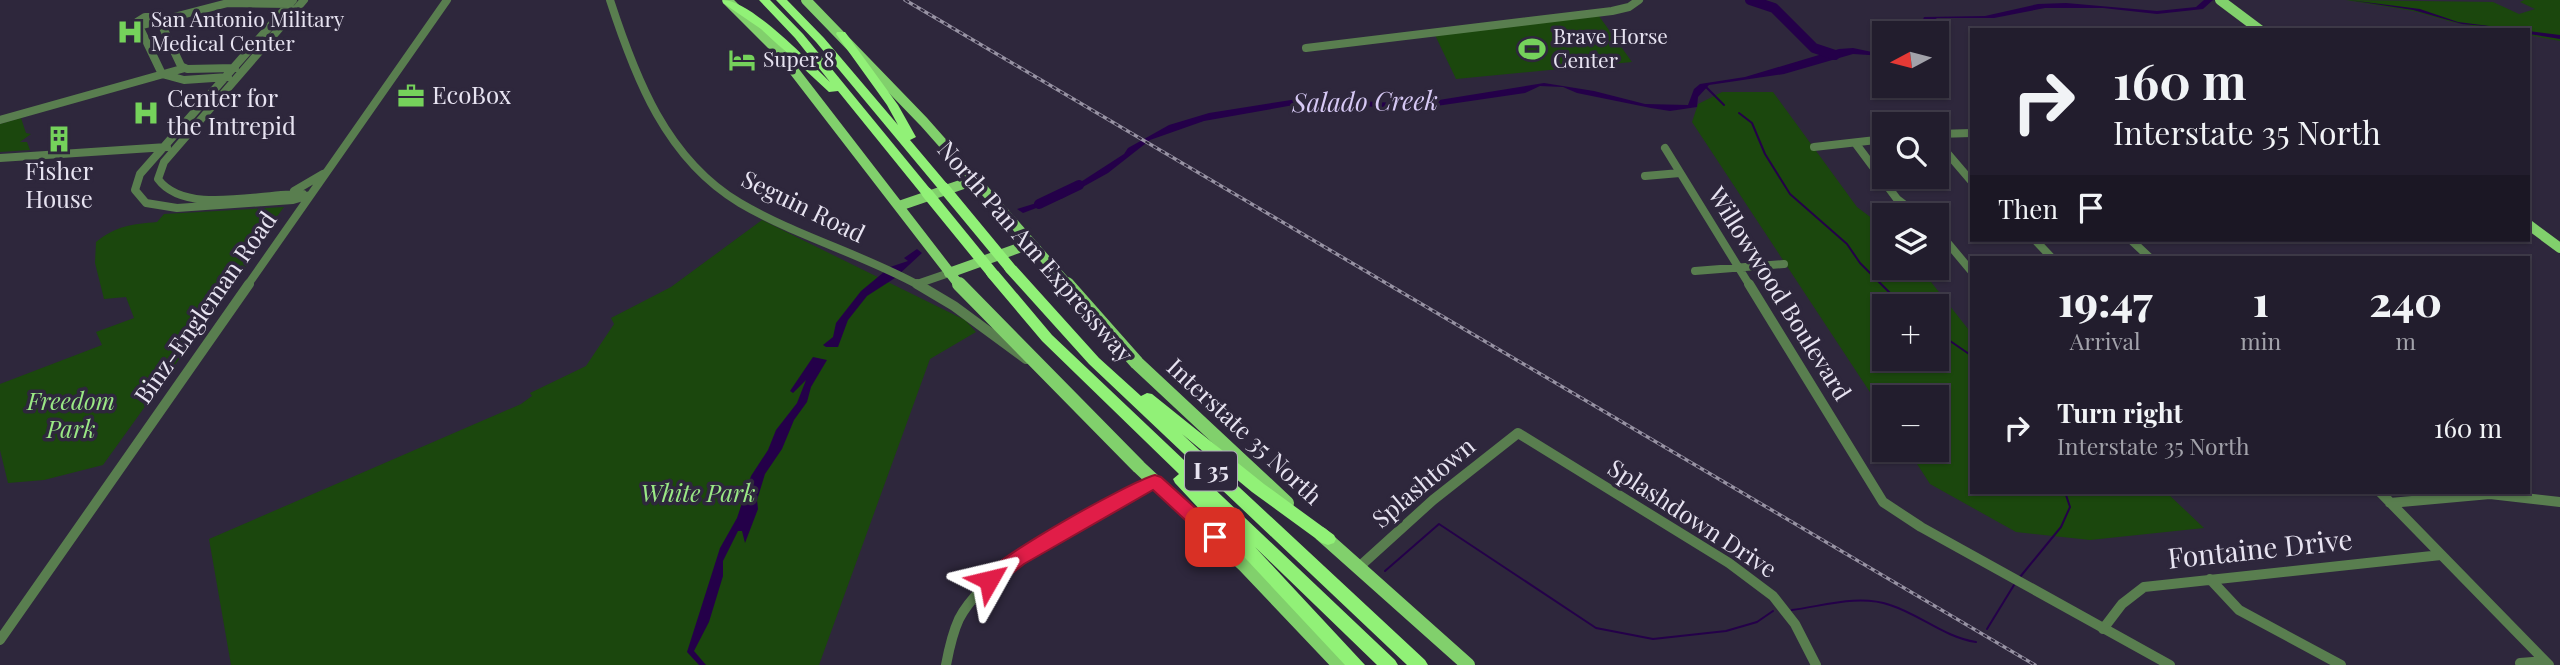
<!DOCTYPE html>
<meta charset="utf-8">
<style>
:root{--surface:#221d2d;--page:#2e2a39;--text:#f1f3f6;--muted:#a2a2aa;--line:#3f3b49}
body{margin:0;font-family:"Playfair Display",serif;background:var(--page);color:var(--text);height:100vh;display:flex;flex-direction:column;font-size:26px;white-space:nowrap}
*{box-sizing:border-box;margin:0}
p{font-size:23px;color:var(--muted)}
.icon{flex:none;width:38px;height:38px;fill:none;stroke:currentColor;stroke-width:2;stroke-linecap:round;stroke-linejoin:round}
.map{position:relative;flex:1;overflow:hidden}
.sheet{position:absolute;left:1970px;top:256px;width:560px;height:238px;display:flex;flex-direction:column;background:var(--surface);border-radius:0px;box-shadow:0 2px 5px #0004,0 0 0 2px var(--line)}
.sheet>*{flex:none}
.guide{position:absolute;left:1970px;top:28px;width:560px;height:214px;border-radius:0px;box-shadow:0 2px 5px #0004,0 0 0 2px var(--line);background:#221d2d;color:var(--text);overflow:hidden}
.needle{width:46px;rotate:263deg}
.buttons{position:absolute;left:1872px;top:21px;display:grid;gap:14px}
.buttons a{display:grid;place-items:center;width:77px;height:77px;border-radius:0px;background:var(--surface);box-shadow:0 2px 5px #0004,0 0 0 2px var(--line);font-size:35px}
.pin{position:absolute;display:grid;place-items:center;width:60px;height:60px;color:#fff;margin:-30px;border-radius:14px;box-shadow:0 4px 10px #0006}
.me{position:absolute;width:77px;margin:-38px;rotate:53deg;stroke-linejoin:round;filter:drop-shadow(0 0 5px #0008)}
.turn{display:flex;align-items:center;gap:24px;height:147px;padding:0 28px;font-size:32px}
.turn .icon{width:91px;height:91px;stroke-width:2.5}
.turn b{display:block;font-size:49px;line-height:60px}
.then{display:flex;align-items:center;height:66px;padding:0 28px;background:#0003;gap:14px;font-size:26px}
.eta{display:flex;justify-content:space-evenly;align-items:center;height:119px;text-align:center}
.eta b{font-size:42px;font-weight:800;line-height:49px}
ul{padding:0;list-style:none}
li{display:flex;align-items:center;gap:21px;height:105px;padding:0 28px}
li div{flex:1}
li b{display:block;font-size:26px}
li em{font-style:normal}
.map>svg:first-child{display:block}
.green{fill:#1b470d;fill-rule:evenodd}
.water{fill:#240049}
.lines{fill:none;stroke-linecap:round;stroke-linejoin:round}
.stream{stroke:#240049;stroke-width:2}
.river{stroke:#240049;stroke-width:10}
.minor-far1{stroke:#597e4f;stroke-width:8}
.minor{stroke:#597e4f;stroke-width:10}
.major-far1{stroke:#81d06c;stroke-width:10}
.major{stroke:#81d06c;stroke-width:14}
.highway{fill:#91f177;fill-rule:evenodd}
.rail-casing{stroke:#9792a3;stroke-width:3.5}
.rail{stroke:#2e273c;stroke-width:2;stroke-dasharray:4.5;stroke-linecap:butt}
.highway-bridge{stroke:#91f177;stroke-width:11}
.route{fill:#e11d48;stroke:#92132f;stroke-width:2}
.labels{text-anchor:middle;stroke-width:7;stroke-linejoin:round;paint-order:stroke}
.far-poi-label{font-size:21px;fill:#e7e3f1;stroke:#2e273c;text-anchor:start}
.shield{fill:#2e273c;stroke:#b0abbb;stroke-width:2}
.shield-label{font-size:23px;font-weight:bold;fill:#e7e3f1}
.poi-label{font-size:24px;fill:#e7e3f1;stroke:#2e273c;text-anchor:start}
.street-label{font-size:24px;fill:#e7e3f1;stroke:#2e273c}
.park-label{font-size:24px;font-style:italic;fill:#9ae885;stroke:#2e273c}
.water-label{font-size:26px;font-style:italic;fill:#d7c9f5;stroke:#2e273c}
.near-street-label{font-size:28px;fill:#e7e3f1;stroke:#2e273c}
</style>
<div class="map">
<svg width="2560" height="665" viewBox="0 0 2560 665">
<rect width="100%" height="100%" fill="#2e273c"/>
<!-- green -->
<path class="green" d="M2346,0L2493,2L2519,14L2535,9L2520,2L2524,0H2560V41L2529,35V30H2495L2452,22L2413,11Z
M1599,16L1632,62L1456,79L1435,35Z
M1722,92H1773L1857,207L1885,228V268H1920L1972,334V492H2166L2204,528L2090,540L2016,532L1930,484L1908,450H1937V397H1885V415L1692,122L1698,104ZM1885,306H1937V359H1885Z
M21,118L26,133L31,134L20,142H27L30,150L0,152V124Z
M284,207L265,233L267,237L103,465L44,480L8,483L0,450V384L102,345L96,332L134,318L126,297L104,299L95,263L96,242C115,226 133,224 157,222L164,214Z
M762,220L965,320L976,332L930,359L819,665H231L209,539L521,404L532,396L530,393L586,366L614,324L611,318L671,287Z"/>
<!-- water -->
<path class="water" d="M2204,0H2213L2203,9L2157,14L2103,8H2045L1994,18H1937L1929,23L1931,31L1910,33L1920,28L1924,17L1985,16L2038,4L2066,3L2157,11L2196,7Z
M2349,0L2420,9L2458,22L2560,35V39L2529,34V30L2462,24L2413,10Z
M1853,48L1872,52L1885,50V56L1853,54L1784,74L1709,85L1698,97L1697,107L1670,111L1651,108L1577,93L1563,87L1540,86L1525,93L1416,109L1305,103L1204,121L1150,140L1108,173L1063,198L1023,213L1017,209L1059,196L1124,154L1128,148L1169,125L1209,113L1304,98L1414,104L1544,83L1594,91L1645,104L1688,105L1694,89L1700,84L1745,77L1839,49Z
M917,249L922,253L895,278L867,296L848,320L838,347H826L823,345L833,337L836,323L861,291L890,267L908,261L904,258Z
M813,357L827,360L811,387L807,402L794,420L782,449L765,474L757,500L758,509L745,543L742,531H738L723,561V576L709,622L694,651L706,665H699L687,652L720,548L737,518L751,476L768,450L776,430L797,403L806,380L793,393L790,391Z"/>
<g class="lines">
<!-- stream -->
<path class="stream" d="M1705,86L1724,105
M1739,113L1752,123L1765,154L1790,194L1847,244L1860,263L1900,303
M1937,332L1972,356
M1385,571L1439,524L1596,628L1653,639L1726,631L1757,622L1773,611
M2020,577L2061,527L2070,507L2065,492
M1792,610C1823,606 1859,594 1890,605C1921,615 1944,637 1976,642
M1987,629L2014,585"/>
<!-- river -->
<path class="river" d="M1750,0L1774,8L1814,48L1835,55
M1039,204L1079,185"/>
<!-- minor-far1 -->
<path class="minor-far1" d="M293,0L140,174L135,190L146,203L177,208L293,200L310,195
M610,0C635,77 666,159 740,203C796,236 862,254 920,286
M139,26L228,3L290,4
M1306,48L1612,11L1629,7L1639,0
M228,77L184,80L162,74L137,22L145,17H158L181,66L187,69L235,68
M0,120L185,68
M1937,134L1972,133
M1937,141L1972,182
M1856,144L1897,199L1918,215
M1814,147L1885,139
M1665,148L1750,286
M0,158L167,147
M1645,176L1680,173
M294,191L323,174
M303,194C262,193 185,216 158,179L164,162L304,0
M1937,230L1972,272
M2035,240L2051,257
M2131,240L2149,257
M1695,271L1784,264
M917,284L949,273
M247,286L447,0"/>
<!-- minor -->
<path class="minor" d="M917,284L954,306L1026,359
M1749,284L1883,502L1921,527L2170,665
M2380,492L2549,665
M2390,503L2490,494L2560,502
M1359,567L1433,500L1518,433L1729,563L1773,596L1795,624L1816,665
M2210,579L2239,610L2341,665
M2103,629L2122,604L2144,587L2441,555
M0,640L249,284
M2520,663L2545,661
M946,665C949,649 952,634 959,619C989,561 1098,513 1155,481"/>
<!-- major-far1 -->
<path class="major-far1" d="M727,0L781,54L960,286
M806,0L924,122L1069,286
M2220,0L2260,30
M899,206L975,180
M2529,225L2560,248
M949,273L1030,244"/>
<!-- major -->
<path class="major" d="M959,284L1139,467L1245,566L1339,665
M1067,284L1137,363L1287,503
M1321,534L1468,665"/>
<!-- highway -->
<path class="highway" d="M723,0C750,0 809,61 830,82L795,38L759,0H770L803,34L931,190L933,193L931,196H923L838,91L829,92L761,29L723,3Z
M776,0H787L824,38L898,125L887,105L836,34L837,32H845L898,105L916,137L910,140L948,185L950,188L948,191H940L816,42Z
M1011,265L1016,266L1099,358L1141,396L1147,393L1152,394L1264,484L1334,535L1336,539L1334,543L1328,545L1322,543L1252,492L1182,434L1425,660L1428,665H1407L1089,364L1006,272L1004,269L1006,266Z
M993,270L998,271L1052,335L1395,660L1398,665H1377L1255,547L1365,665H1345L1175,483L1173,479L1179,474L1042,341L988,277L986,274Z"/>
<!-- rail casing -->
<g class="rail-casing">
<path id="rail" d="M905,0L2035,665"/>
</g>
<!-- rail -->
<use href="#rail" class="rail"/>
<!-- highway-bridge -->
<path class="highway-bridge" d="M944,188L1011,269
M927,193L993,274"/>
</g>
<!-- route -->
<path class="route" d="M1155,475L1161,477L1222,532L1225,537L1222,542H1209L1153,490L1024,564L996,586H983L980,580C990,560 1129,482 1155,475Z"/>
<!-- icons -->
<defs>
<g id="hospital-bare" transform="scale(2.1)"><path d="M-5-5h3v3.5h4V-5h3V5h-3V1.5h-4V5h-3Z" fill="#75d25b" stroke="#2e273c" stroke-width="2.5" paint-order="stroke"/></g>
<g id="stadium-bare" transform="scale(2.1)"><path d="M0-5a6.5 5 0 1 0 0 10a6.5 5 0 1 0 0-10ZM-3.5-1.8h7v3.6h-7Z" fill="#75d25b" stroke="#2e273c" stroke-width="2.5" paint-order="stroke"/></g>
<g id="hotel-bare" transform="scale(2.1)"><path d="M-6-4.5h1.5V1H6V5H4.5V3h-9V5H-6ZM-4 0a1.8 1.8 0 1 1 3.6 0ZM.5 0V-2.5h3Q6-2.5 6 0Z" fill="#75d25b" stroke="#2e273c" stroke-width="2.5" paint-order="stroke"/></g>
<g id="office-bare" transform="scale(2.1)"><path d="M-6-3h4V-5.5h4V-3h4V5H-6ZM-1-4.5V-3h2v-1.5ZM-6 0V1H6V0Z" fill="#75d25b" stroke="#2e273c" stroke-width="2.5" paint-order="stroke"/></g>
<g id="building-bare" transform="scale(2.1)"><path d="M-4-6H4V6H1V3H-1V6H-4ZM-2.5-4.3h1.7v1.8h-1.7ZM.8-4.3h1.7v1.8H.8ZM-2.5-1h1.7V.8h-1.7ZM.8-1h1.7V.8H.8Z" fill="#75d25b" stroke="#2e273c" stroke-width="2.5" paint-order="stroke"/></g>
</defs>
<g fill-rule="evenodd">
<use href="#hospital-bare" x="130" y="32"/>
<use href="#stadium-bare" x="1532" y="49"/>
<use href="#hotel-bare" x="742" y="60"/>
<use href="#office-bare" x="411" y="96"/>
<use href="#hospital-bare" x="146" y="113"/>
<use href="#building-bare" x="59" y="139"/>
</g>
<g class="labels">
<!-- far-poi labels -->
<g class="far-poi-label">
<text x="151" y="27">San Antonio Military<tspan x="151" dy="24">Medical Center</tspan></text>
<text x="1553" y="44">Brave Horse<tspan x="1553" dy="24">Center</tspan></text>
<text x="763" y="67">Super 8</text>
</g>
<!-- shield labels -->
<rect class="shield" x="1185" y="451.5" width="52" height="39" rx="5"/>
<g class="shield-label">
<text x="1211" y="479">I 35</text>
</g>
<!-- poi labels -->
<g class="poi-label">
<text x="432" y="104">EcoBox</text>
<text x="167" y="107">Center for<tspan x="167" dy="28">the Intrepid</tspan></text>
<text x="59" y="180" text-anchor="middle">Fisher<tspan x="59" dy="28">House</tspan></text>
</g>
<!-- street labels -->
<g class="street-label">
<text transform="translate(803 207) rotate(26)" y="8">Seguin Road</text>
<text transform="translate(1035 252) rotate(49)" y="8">North Pan Am Expressway</text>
<text transform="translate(1779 294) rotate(58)" y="8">Willowwood Boulevard</text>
<text transform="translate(206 308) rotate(-55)" y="8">Binz-Engleman Road</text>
<text transform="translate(1244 432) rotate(43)" y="8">Interstate 35 North</text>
<text transform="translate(1424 483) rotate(-40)" y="8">Splashtown</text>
<text transform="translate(1692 519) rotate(33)" y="8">Splashdown Drive</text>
</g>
<!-- park labels -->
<g class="park-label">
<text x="71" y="410">Freedom<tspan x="71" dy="28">Park</tspan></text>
<text x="698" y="502">White Park</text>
</g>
<!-- water labels -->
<g class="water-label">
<text transform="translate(1365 102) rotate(-1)" y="9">Salado Creek</text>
</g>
<!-- near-street labels -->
<g class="near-street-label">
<text transform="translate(2260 549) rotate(-6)" y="10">Fontaine Drive</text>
</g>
</g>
</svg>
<div class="buttons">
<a><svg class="needle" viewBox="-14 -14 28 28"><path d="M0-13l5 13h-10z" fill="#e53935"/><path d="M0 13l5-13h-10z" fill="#a2a2aa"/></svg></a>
<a><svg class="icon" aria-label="search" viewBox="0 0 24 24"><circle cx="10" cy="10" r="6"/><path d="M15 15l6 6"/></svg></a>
<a><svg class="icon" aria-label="layers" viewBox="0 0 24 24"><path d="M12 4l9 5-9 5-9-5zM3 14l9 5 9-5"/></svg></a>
<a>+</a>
<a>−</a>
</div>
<div class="pin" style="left:1215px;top:537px;background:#d93025"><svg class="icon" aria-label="arrive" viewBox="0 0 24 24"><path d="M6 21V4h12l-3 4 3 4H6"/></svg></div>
<svg class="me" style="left:989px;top:580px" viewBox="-20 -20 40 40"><path d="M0-17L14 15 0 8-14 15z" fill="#e11d48" stroke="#fff" stroke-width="4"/></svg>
<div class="guide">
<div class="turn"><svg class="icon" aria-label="right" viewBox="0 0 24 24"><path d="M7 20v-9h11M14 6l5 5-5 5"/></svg><div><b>160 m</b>Interstate 35 North</div></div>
<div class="then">Then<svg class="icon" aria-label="arrive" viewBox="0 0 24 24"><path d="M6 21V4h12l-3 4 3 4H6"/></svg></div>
</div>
<section class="sheet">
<div class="eta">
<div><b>19:47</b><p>Arrival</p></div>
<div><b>1</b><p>min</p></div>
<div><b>240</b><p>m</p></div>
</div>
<ul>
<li><svg class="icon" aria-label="right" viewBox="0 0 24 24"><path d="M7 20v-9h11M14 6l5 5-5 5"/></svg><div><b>Turn right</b><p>Interstate 35 North</p></div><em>160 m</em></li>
</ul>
</section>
</div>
